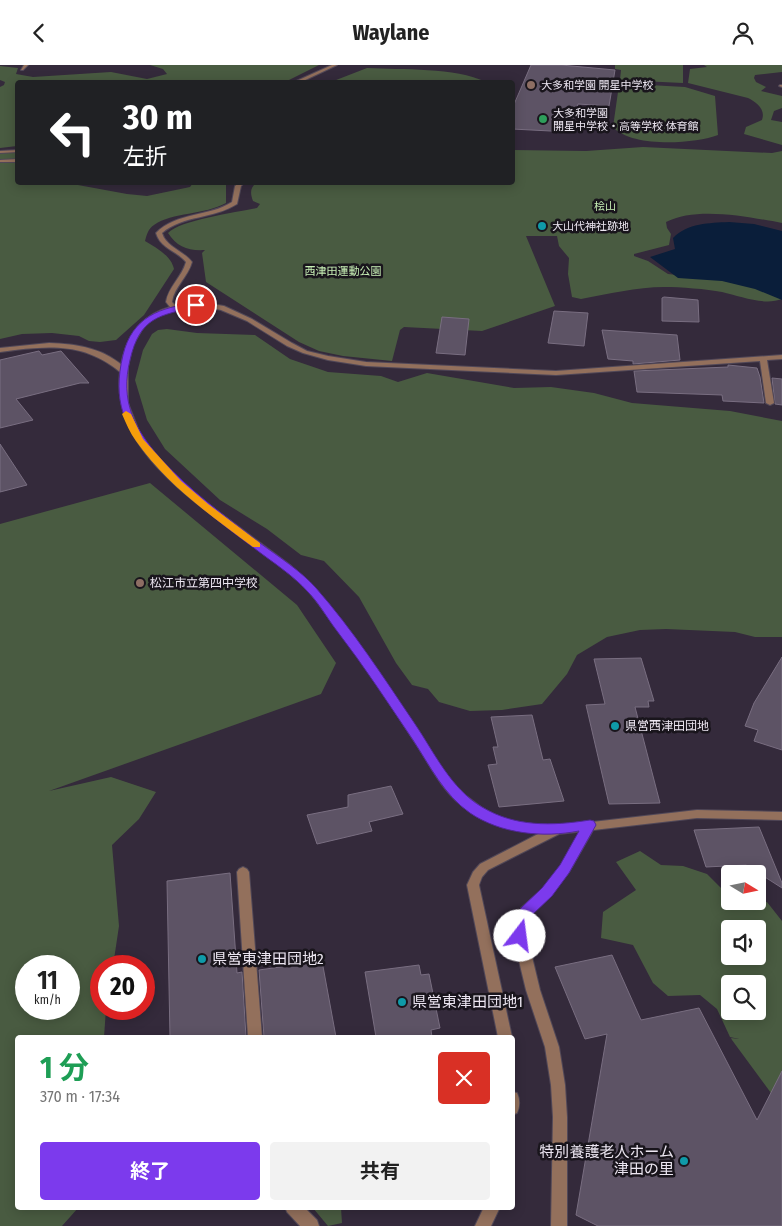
<!DOCTYPE html>
<html lang="ja">
<meta charset="utf-8">
<style>
:root{--surface:#fff;--page:#f2f2f2;--text:#222;--muted:#767676;--accent:#7c3aed}
body{margin:0;font-family:"Fira Sans Condensed","Noto Sans JP",sans-serif;background:var(--page);color:var(--text);height:100vh;display:flex;flex-direction:column;font-size:19px;white-space:nowrap}
*{box-sizing:border-box;margin:0}
p{font-size:16px;color:var(--muted)}
.icon{flex:none;width:28px;height:28px;fill:none;stroke:currentColor;stroke-width:2;stroke-linecap:round;stroke-linejoin:round}
.map{position:relative;flex:1;overflow:hidden}
.drawer{position:absolute;left:15px;top:970px;width:500px;height:175px;display:flex;flex-direction:column;background:var(--surface);border-radius:5px;box-shadow:0 2px 12px #0003}
.drawer>*{flex:none}
.guide{position:absolute;left:15px;top:15px;width:500px;height:105px;border-radius:5px;box-shadow:0 2px 12px #0003;background:#202124;color:#fff;overflow:hidden}
.needle{width:32px;rotate:100deg}
.fabs{position:absolute;left:721px;top:800px;display:grid;gap:10px}
.fabs a{display:grid;place-items:center;width:45px;height:45px;border-radius:5px;background:var(--surface);box-shadow:0 2px 12px #0003;font-size:25px}
.speed{position:absolute;left:15px;top:890px;display:flex;gap:10px;font-size:25px;font-weight:700;text-align:center}
.speed>*{display:grid;place-content:center;width:65px;height:65px;border-radius:50%;background:var(--surface);box-shadow:0 2px 12px #0003;line-height:1}
.speed small{font-size:12px;font-weight:400}
.speed .limit{border:8px solid #d22;background:#fff;color:#111}
.pin{position:absolute;display:grid;place-items:center;width:42px;height:42px;color:#fff;margin:-21px;border:2px solid #fff;border-radius:50%;box-shadow:0 1px 5px #0007}
.me{position:absolute;width:55px;margin:-28px;rotate:15deg;stroke-linejoin:round;filter:drop-shadow(0 0 4px #0008)}
.turn{display:flex;align-items:center;gap:18px;height:105px;padding:0 25px;font-size:22px}
.turn .icon{width:65px;height:65px;stroke-width:2.5}
.turn b{display:block;font-size:35px;line-height:42px}
.round{display:grid;place-items:center;flex:none;width:52px;height:52px;border-radius:5px;background:var(--page)}
.headline{display:flex;align-items:center;justify-content:space-between;height:85px;padding:0 25px}
h1{font-size:30px;font-weight:700;line-height:38px;color:#1e9e55}
.cta{display:flex;gap:10px;margin-top:auto;padding:10px 25px}
.cta a{flex:1;height:58px;border-radius:5px;background:var(--accent);color:#fff;font-size:20px;font-weight:700;line-height:58px;text-align:center}
.cta a+a{background:var(--page);color:var(--text)}
header{display:flex;justify-content:space-between;align-items:center;height:65px;padding:0 25px;background:var(--surface);font-size:22px;font-weight:700}
.map>svg:first-child{display:block}
.green{fill:#495b41;fill-rule:evenodd}
.water{fill:#0a1e3a}
.building{fill:#5d5365;stroke:#796e81}
.lines{fill:none;stroke-linecap:round;stroke-linejoin:round}
.lane-casing{stroke:#514858;stroke-width:2}
.street-casing{stroke:#514858;stroke-width:2}
.lane{fill:#93705c;fill-rule:evenodd}
.street{fill:#93705c;fill-rule:evenodd}
.route{fill:#7c3aed;stroke:#51269a}
.slow{fill:#f59e0b}
.education-dot{fill:#8d6e63;stroke:#19151c;stroke-width:2}
.leisure-dot{fill:#2e9e5b;stroke:#19151c;stroke-width:2}
.culture-dot{fill:#0f9aa8;stroke:#19151c;stroke-width:2}
.labels{text-anchor:middle;stroke-width:5;stroke-linejoin:round;paint-order:stroke}
.far-poi-label{font-size:11px;fill:#ece6f1;stroke:#19151c;text-anchor:start}
.far-park-label{font-size:11px;fill:#c7efb5;stroke:#19151c}
.poi-label{font-size:12px;fill:#ece6f1;stroke:#19151c;text-anchor:start}
.near-poi-label{font-size:15px;fill:#ece6f1;stroke:#19151c;text-anchor:start}
</style>
<header><svg class="icon" aria-label="back" viewBox="0 0 24 24"><path d="M15 5l-7 7 7 7"/></svg>Waylane<svg class="icon" aria-label="person" viewBox="0 0 24 24"><circle cx="12" cy="8" r="4"/><path d="M4 21q1-7 8-7t8 7"/></svg></header>
<div class="map">
<svg width="782" height="1161" viewBox="0 0 782 1161">
<rect width="100%" height="100%" fill="#342a3b"/>
<!-- green -->
<path class="green" d="M150,0H319L285,17L18,18L17,81L0,83V22L4,20L5,17L0,15V1L18,3L16,9L33,12L111,7L147,14L167,9L163,4Z
M615,0H683V18L620,15L621,5L615,4Z
M704,0H782V7L755,10L754,13L756,17L766,22L761,26L782,31V43L774,46L771,55L782,57V80L744,69L746,62L762,55C766,44 756,37 748,33L688,18L690,4L707,2Z
M367,3C402,5 455,2 486,17H331Z
M649,20L685,22L715,31L718,70C694,79 632,83 613,62L618,27Z
M643,82L772,88L782,86V158C749,152 697,141 666,157L667,163L671,169L669,180L634,189V191L648,196L668,209L720,215L753,222L782,234C764,241 740,231 722,227C706,224 681,222 664,222C637,222 608,229 581,234L572,232L568,209L569,193L559,181L557,171H526L555,241L482,266L404,262L400,265L392,296L343,291L319,286L299,277L206,217L202,188L205,185C188,186 177,182 168,168C180,155 237,147 257,143L260,139L253,136C250,128 250,122 257,118H512L513,85L586,86Z
M17,87L18,118H67L127,129L147,131L190,122L193,118H226V138C205,150 172,147 154,160C148,164 147,169 145,176C156,183 171,190 174,204L144,250L116,275L100,277L89,276L79,271L52,268L22,269L0,274V88Z
M167,264L197,268L255,270L290,294L328,307L381,311L398,317L427,308L514,323L551,322L594,328L632,338L730,346L782,356V572H755L735,567L666,564L640,565L607,572L577,590L567,609L542,639L502,645L470,646L439,637L428,624L412,620L396,598L359,532L324,496L301,490L267,464L220,435L165,384L147,355L135,315L143,285L152,269L158,265Z
M150,418L297,540L336,598L321,629L49,726L111,712L156,727L139,754L112,780L119,861L113,901H101V944H106L104,972H18V1142L78,1143L62,1161H0V459ZM26,901H69V944H26Z
M640,786L661,800L683,801L707,809L724,826L730,833V836H733L737,841L767,837L782,856V1030L771,1028L732,975L731,973L739,974L730,972L717,944L700,930L668,931L653,918L633,880L601,873L603,847L636,825L616,797ZM730,864H758V891H730ZM730,919H758V946H730Z
M313,1143H341L342,1158L328,1161Z"/>
<!-- water -->
<path class="water" d="M729,157L754,159L782,166V235L755,224L722,216L678,213L650,192L675,184L673,173C688,158 709,158 729,157Z"/>
<!-- building -->
<path class="building" d="M531,0H561L615,5L609,41L578,39L570,67L512,64V44Z
M664,232L698,235L699,257L662,256V233Z
M554,246L588,248L584,281L548,278Z
M442,252L469,254L465,290L436,288Z
M602,265L677,270L680,295L633,299V296L608,294Z
M39,286L42,290L61,286L89,318H80L16,334L33,355L0,363V295Z
M728,300L757,303L760,312L764,338L723,336L722,330L637,327L634,306L728,302Z
M772,313L782,314V340L775,339Z
M0,379L27,420L0,427Z
M782,592V685L754,676L758,665L745,661L754,638Z
M641,593L654,636H648L649,642H635L660,738L609,739L586,640L605,639L594,594Z
M532,650L543,695L550,694L564,736L499,742L488,700L497,699L493,682H498L491,652Z
M391,721L403,749L369,757L372,766L317,779L307,750L348,742V730Z
M759,762L782,818V823L746,800L706,802L694,765Z
M230,808L237,908L242,907L246,972H170L167,816Z
M612,890L641,955L699,943L757,1055L782,1006V1161H598L576,1150L607,969L585,974L555,902Z
M322,896L336,972H264L259,905Z
M419,900L421,910L429,909L440,963L431,965L432,972H376L365,907Z"/>
<g class="lines">
<!-- lane casing -->
<g class="lane-casing">
<path id="lane" d="M24,0H28L23,5H21Z
M18,94V97H0V95Z
M49,278C77,279 106,283 127,305L120,307C83,276 45,281 0,287V283Z
M590,756L594,757L596,760L569,807L551,830L532,849L527,871L540,925L559,982L565,1020L567,1052V1161H551L553,1052L551,1020L545,982L526,925L513,871L521,843L543,824L561,801L586,757Z
M243,802L247,804L249,807L262,972H248L237,807L239,804Z
M285,1142H304L317,1155L319,1161H300L287,1147Z"/>
</g>
<!-- street casing -->
<g class="street-casing">
<path id="street" d="M332,0H337L299,18H292Z
M782,20V22L779,21L780,20Z
M18,85V87L0,88V86Z
M239,118H244L241,121L237,139C214,154 183,150 162,168C166,182 184,186 192,197C188,212 174,222 172,237L176,241L206,238L224,241L252,254L292,278L307,286L328,291L366,297L556,306L782,290V294L767,295L774,338L770,340L766,338L760,296L556,310L366,301L328,295L303,288L287,281L247,256L221,245L206,242L188,243L171,246L153,253L143,263L133,280L128,301V338L141,371L163,399L192,427L290,500L315,523L382,613L449,714L465,730L481,742L504,755L520,758L557,761L697,745L782,747V755L697,753L559,769L488,805L482,812L479,820L512,972H498L467,820L473,807L480,799L540,768C510,766 485,759 461,740C440,723 429,698 414,676C389,637 363,598 335,561C326,550 319,538 310,528C249,462 93,402 123,291C130,266 145,249 170,242L166,237C168,222 182,212 186,197C177,186 160,183 156,168C176,147 209,152 232,137L235,121Z
M512,1027L517,1028C520,1035 520,1041 517,1048L512,1050Z
M484,1142H500L491,1161H475Z"/>
</g>
<!-- lane -->
<use href="#lane" class="lane"/>
<!-- street -->
<use href="#street" class="street"/>
</g>
<!-- route -->
<path class="route" d="M196,238L199,240L198,242C159,250 140,252 130,295C120,336 134,363 160,393C190,426 225,451 260,478C279,492 301,506 316,523C353,565 384,613 415,659C434,687 451,724 482,742C515,762 552,761 590,755L594,756L596,760L569,808L552,831L533,849L525,875L520,877L515,875L513,871L521,843L542,823L560,800L579,766C543,773 501,769 470,748C444,730 430,701 413,675C388,638 364,601 337,566C327,553 319,538 308,527C293,510 272,497 254,483C218,456 184,431 153,396C124,362 112,336 123,290C132,252 160,242 196,238Z"/>
<!-- slow -->
<path class="slow" d="M126,346L131,349L143,374L181,416L208,439L260,478V482H253C211,451 167,420 136,376C130,368 126,358 122,349Z"/>
<!-- markers -->
<g class="education-dot">
<circle cx="531" cy="20" r="5"/>
<circle cx="140" cy="518" r="5"/>
</g>
<circle class="leisure-dot" cx="543" cy="54" r="5"/>
<g class="culture-dot">
<circle cx="542" cy="161" r="5"/>
<circle cx="615" cy="661" r="5"/>
<circle cx="202" cy="894" r="5"/>
<circle cx="402" cy="937" r="5"/>
<circle cx="684" cy="1096" r="5"/>
</g>
<g class="labels">
<!-- far-poi labels -->
<g class="far-poi-label">
<text x="541" y="24">大多和学園 開星中学校</text>
<text x="553" y="52">大多和学園<tspan x="553" dy="13">開星中学校・高等学校 体育館</tspan></text>
<text x="552" y="165">大山代神社跡地</text>
</g>
<!-- far-park labels -->
<g class="far-park-label">
<text x="605" y="145">桧山</text>
<text x="343" y="210">西津田運動公園</text>
</g>
<!-- poi labels -->
<g class="poi-label">
<text x="150" y="522">松江市立第四中学校</text>
<text x="625" y="665">県営西津田団地</text>
</g>
<!-- near-poi labels -->
<g class="near-poi-label">
<text x="212" y="899">県営東津田団地2</text>
<text x="412" y="942">県営東津田団地1</text>
<text x="674" y="1092" text-anchor="end">特別養護老人ホーム<tspan x="674" dy="17">津田の里</tspan></text>
</g>
</g>
</svg>
<div class="fabs">
<a><svg class="needle" viewBox="-14 -14 28 28"><path d="M0-13l5 13h-10z" fill="#e53935"/><path d="M0 13l5-13h-10z" fill="#767676"/></svg></a>
<a><svg class="icon" aria-label="sound" viewBox="0 0 24 24"><path d="M4 9h4l5-4v14l-5-4H4zM17 9q2 3 0 6"/></svg></a>
<a><svg class="icon" aria-label="search" viewBox="0 0 24 24"><circle cx="10" cy="10" r="6"/><path d="M15 15l6 6"/></svg></a>
</div>
<div class="speed"><div>11<small>km/h</small></div><div class="limit">20</div></div>
<div class="pin" style="left:196px;top:240px;background:#d93025"><svg class="icon" aria-label="arrive" viewBox="0 0 24 24"><path d="M6 21V4h12l-3 4 3 4H6"/></svg></div>
<svg class="me" style="left:520px;top:871px" viewBox="-20 -20 40 40"><circle r="19" fill="#fff"/><path d="M0-13L10 11 0 6-10 11z" fill="#7c3aed"/></svg>
<div class="guide">
<div class="turn"><svg class="icon" aria-label="left" viewBox="0 0 24 24"><path d="M17 20v-9H6M10 6l-5 5 5 5"/></svg><div><b>30 m</b>左折</div></div>
</div>
<section class="drawer">
<div class="headline"><div><h1>1 分</h1><p>370 m · 17:34</p></div><a class="round" style="background:#d93025;color:#fff"><svg class="icon" aria-label="close" viewBox="0 0 24 24"><path d="M6 6l12 12M18 6L6 18"/></svg></a></div>
<div class="cta"><a>終了</a><a>共有</a></div>
</section>
</div>
